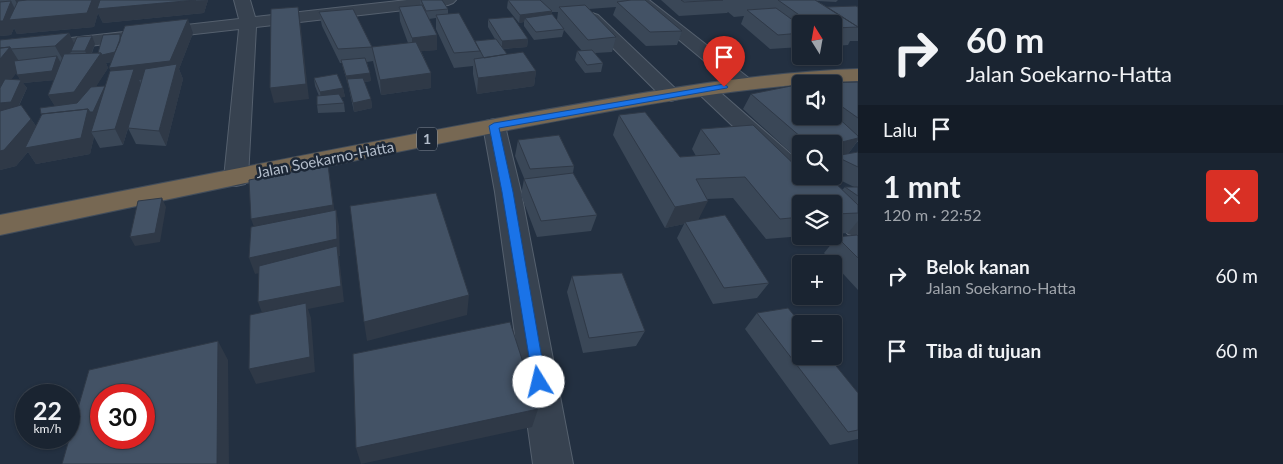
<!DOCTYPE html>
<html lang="id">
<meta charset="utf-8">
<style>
:root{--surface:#1a2431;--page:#27303d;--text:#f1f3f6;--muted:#9fa4ab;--line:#38414d}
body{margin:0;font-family:Lato,sans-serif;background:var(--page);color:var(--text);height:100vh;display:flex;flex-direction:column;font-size:19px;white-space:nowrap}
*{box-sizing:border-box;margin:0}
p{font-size:16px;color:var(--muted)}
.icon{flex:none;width:28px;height:28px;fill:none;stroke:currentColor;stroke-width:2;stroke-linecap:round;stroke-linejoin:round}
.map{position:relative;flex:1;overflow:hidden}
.side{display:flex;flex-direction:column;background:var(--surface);width:425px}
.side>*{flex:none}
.banner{background:#1a2431;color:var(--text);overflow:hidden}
.needle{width:32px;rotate:349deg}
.tools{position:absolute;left:792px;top:15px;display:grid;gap:10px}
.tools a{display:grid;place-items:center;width:50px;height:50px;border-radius:5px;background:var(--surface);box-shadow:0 1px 4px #0004,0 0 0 1px var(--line);font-size:25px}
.speed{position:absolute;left:15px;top:384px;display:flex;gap:10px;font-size:25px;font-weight:700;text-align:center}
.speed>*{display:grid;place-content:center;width:65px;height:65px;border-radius:50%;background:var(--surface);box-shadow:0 1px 4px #0004,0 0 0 1px var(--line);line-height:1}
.speed small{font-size:12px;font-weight:400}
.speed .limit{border:8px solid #d22;background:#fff;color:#111}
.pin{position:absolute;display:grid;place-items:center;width:42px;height:42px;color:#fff;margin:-51px -21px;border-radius:50% 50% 50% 0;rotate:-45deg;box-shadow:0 0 5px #0007}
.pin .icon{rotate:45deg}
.me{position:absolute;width:55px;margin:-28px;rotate:351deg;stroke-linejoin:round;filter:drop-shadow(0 0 4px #0008)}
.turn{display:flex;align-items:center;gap:18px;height:105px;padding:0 25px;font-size:22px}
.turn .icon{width:65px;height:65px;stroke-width:2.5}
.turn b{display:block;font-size:35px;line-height:42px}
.then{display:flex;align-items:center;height:48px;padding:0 25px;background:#0003;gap:10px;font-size:19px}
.round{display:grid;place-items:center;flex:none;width:52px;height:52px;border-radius:5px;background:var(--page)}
.summary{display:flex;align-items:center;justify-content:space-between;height:85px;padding:0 25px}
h1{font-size:30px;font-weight:700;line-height:38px}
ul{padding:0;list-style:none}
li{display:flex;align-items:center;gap:15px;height:75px;padding:0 25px}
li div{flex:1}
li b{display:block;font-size:19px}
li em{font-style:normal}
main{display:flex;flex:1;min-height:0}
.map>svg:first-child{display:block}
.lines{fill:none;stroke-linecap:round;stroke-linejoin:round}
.minor-casing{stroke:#55606e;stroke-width:2}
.highway-casing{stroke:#424d5b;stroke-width:2}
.minor{fill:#374250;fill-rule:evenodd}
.highway{fill:#776853;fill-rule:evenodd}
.wall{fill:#3a4757;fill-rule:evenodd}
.shaded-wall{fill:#2f3947}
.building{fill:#435265;stroke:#2f3947;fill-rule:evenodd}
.route{fill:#1a73e8;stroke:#114b97}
.labels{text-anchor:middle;stroke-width:5;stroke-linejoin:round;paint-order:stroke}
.shield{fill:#1c2736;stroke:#86909e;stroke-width:1}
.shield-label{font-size:14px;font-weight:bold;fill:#b3bdcb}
.street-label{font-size:15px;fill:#b3bdcb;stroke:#1c2736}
</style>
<main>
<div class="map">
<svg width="858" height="464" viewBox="0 0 858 464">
<rect width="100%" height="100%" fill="#233041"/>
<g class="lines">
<!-- minor casing -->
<g class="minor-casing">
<path id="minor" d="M234,0H250L255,17L407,0H456L453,3L448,5L256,27L248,178L245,184L236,186L227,184L224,178L239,29L0,56V46L239,19Z
M631,0H649L750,79L753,83L750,87L743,89L736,87Z
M592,13L598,15L678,91L681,95L678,99L671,101L664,99L586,21L584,18L586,15Z
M706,84L713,86L801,163V176H813L810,182L801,184L792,182L699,94L696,90L699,86Z
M494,119L502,121L505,126L521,192L573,464H533L495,192L483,126L486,121Z
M834,196L843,199L858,212V237L848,234L834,220V204H822L825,199Z"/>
</g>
<!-- highway casing -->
<g class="highway-casing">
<path id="highway" d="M858,69V81C745,85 635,106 524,127C349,160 175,198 0,235V215C170,182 341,147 511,116C626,96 741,73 858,69Z"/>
</g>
<!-- minor -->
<use href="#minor" class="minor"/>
<!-- highway -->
<use href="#highway" class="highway"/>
</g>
<!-- wall -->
<path class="wall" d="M0,0H99L100,2V0H208L204,13L103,23L98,13L94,27L17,34L14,28L11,35L0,36Z
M420,0H442L448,9V14L475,41L495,39L488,27V19L528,39L527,47L503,49L507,54L536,71L534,86L477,94L473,74V66L454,68L436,29V18L429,19L437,35V50L421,51L431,73V88L381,95L373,61L367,62L371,81L364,82L371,99L372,108L354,112L348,84L343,68L342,63H340L322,26L319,12L372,47L408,43L400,21L399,7L420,5Z
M508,0H645L682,31L677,45L646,46L613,15L616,7L589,9L616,37L612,52L595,53L603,63L601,72L585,73L575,60L577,51H582L564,30L562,37L534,40L524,26V22L519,23L507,8ZM552,12H558L557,20L551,14Z
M661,0H838L836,2L817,1L827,7H858V41H850L848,45L834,46V24H801V47L770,49L741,24L744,16L734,17L728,12L727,13L679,16Z
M69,33L74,43L95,44L92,53H98L120,34L121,37L193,33L179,69L183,79L166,146L136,144L128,128L131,119L123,145L100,148L94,137L90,154L36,164L28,152L16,166L0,170V40ZM112,62L111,71L105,87L96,86L108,68L106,63ZM17,72L20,80L11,79ZM54,80L48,95L55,106L36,126L31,119L19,106L27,88L23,83Z
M314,78L343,88L345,97H341L344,103L345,112L318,113L317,105L319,96L315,86Z
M858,82V142H857L848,154L858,152V221L848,233L834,234V204H801V236H803L766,239L733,198L707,199L698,220L769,283L757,298L713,304L677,238L684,224L665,228L613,135L619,115L680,157L696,156L692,149L701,129L801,176L842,190L845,187H854L832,176H834V144H801V162L743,109L751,94L834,116V84H810V83Z
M518,140L574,166L573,173L597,215L591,231L537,237L521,195L524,179V178L515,156Z
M858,236V290L824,253L837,237Z
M572,276L645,331L636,346L583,353L567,292Z
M757,313L858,393V439L830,445L745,329Z"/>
<!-- shaded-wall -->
<path class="shaded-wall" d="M15,0H29L19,7Z
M92,0H99L101,5L208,0L204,13L103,23L98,13L94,27L17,34L14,28L11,35L0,36V21L11,1L18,15Z
M298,7L300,20L309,99L274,103L270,88Z
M552,11L550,19L525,18L524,22L519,23L520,15Z
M188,19L193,33L179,69L183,79L166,146L159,131L174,76L139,80L141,84L123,145L115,129L117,83L109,68Z
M69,33L76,47L63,60L55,46Z
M120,34L123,42V60L106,63L108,68L83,107L57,110L48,95L97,55Z
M437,35V50L412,52V38Z
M92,36L95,44L89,59L85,51Z
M528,39L527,47L502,49V41Z
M10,47L22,66L0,94V59Z
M57,56L62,65L56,80L23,83L27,88L16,111L0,113V103L21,81L17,75Z
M536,71L534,86L477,94L478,78Z
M370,73L371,81L348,84L347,79V84L346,76Z
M431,73V88L381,95L380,80Z
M105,86L109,94L91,132L94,137L90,154L36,164L28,152L16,166L0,170V151L31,119L42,135L88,109Z
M343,88L345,97L321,100L320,92Z
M371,99L372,108L354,112L353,103Z
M858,138V140L848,154L835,156L834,157V144Z
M328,165L336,221L257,235L251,219Z
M162,198L166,207L160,242L135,246L130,237Z
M708,201L697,222H685L684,224L665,228L675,207Z
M336,210L339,226L340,256H339L344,302L308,309L311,318L315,372L256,384L249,369L264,318L258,302L338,256L255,274L249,258Z
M469,295L467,315L367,341L364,322Z
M218,341L228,360L229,464H217Z
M538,409L532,427L361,464L356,448Z"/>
<!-- building -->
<path class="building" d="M27,0H92L87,13L9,20L18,1Z
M100,0H196L97,9Z
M421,0H442L448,9L426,11Z
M508,0H540L552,11L520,15Z
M631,0H645L682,31L650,32L617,2Z
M681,0H723L684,2Z
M778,0H815L858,27L834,28V24H812Z
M11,1L3,21H0V2Z
M422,5L437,35L412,38L399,7Z
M585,5L616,37L588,40L559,7Z
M856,6L858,7V27L827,7Z
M298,7L306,84L270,88L271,9Z
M776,8L801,26V33L778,35L747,10Z
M353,9L372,47L338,49L319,12Z
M459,13L480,51L454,53L436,15Z
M552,14L564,29L536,32L525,18Z
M513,17L528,39L502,41L488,19Z
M188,19L170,61L109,68L125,26Z
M69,33L55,46L11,49L10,47L0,48V40Z
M120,34V41L115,52L102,55L101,53H98L103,35Z
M92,36L85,51H71L77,37Z
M496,39L507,54L484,58L475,41Z
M416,42L431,73L380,80L372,47Z
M10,47L0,59V48Z
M592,50L603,63L587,65L577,51Z
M523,52L536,71L478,78L474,59Z
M101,53L74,92L48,95L64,54Z
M57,56L52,71L17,75L14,61Z
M365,58L370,73L346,76L341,60Z
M177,64L159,131L128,128L145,69Z
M134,69L115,129L91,132L110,71Z
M337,74L343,88L320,92L314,78Z
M363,78L371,99L353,103L347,79Z
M5,79L21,80L11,102L0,103V88Z
M858,82V118L834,101V84L810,83Z
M801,84V116H834V114L858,136V138L834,144H809L751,94Z
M105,86L93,112H90L88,109L41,114L40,108L77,103L91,87Z
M339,94L344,103L317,105V96Z
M21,105L31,119L4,150L0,151V111Z
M88,109L81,138L25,148L42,114Z
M645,112L680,157L720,154L701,129L753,125L801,171V176H828L858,205V213L834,214V204H801V217L780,219L745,177L696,179L708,201L675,207L619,115Z
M559,135L574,166L530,169L518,140Z
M858,152V167L835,156Z
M328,165L333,205L251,219L249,180Z
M573,173L597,215L541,221L524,179Z
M845,187H858V196Z
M436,193L469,295L364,322L350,206Z
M162,198L155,233L130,237L138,201Z
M336,210L337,239L249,258L251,227Z
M725,215L769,283L724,288L685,222Z
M857,235L858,236V258L837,237Z
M337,246L341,286L258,302L259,266Z
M622,273L645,331L589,338L572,276Z
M306,303L310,357L249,369L250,315Z
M788,308L801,324V356H828L858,393V430L848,432L757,313Z
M510,322L538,409L356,448L353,354Z
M218,341L217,464H62L89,370ZM101,395H144V438H101Z"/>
<!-- route -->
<path class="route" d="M724,84L728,87L727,88L499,128L513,192L546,382L544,387L539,389L534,387L502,192L489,126L494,123Z"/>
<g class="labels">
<!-- shield labels -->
<rect class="shield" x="417" y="127.5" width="20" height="23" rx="4"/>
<g class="shield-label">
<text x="427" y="144">1</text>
</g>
<!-- street labels -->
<g class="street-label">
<text transform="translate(325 160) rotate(-11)" y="5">Jalan Soekarno-Hatta</text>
</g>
</g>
</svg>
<div class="tools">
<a><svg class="needle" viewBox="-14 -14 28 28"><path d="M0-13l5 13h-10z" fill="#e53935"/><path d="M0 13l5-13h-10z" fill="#9fa4ab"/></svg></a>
<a><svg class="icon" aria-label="sound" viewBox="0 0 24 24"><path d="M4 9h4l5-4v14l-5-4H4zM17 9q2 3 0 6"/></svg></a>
<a><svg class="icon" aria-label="search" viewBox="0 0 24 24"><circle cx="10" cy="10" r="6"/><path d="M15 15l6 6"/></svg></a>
<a><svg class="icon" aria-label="layers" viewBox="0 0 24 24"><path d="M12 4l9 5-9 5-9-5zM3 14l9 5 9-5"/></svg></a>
<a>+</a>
<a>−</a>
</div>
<div class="speed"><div>22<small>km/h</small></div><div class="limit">30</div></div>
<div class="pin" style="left:724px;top:87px;background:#d93025"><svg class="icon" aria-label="arrive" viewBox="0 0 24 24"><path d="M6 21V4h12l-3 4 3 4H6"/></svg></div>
<svg class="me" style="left:539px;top:382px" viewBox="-20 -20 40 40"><circle r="19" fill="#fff"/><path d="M0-13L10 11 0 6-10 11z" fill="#1a73e8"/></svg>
</div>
<section class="side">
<div class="banner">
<div class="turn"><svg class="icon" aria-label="right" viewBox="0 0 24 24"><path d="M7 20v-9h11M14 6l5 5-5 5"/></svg><div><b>60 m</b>Jalan Soekarno-Hatta</div></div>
<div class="then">Lalu<svg class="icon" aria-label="arrive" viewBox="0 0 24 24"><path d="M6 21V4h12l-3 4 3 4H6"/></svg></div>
</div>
<div class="summary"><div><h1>1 mnt</h1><p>120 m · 22:52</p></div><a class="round" style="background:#d93025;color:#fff"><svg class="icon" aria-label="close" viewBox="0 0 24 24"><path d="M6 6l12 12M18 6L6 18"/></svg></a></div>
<ul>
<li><svg class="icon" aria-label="right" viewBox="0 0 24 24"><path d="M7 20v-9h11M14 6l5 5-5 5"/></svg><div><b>Belok kanan</b><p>Jalan Soekarno-Hatta</p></div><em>60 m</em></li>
<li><svg class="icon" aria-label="arrive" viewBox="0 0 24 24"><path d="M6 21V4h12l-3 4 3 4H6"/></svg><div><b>Tiba di tujuan</b></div><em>60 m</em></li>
</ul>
</section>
</main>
